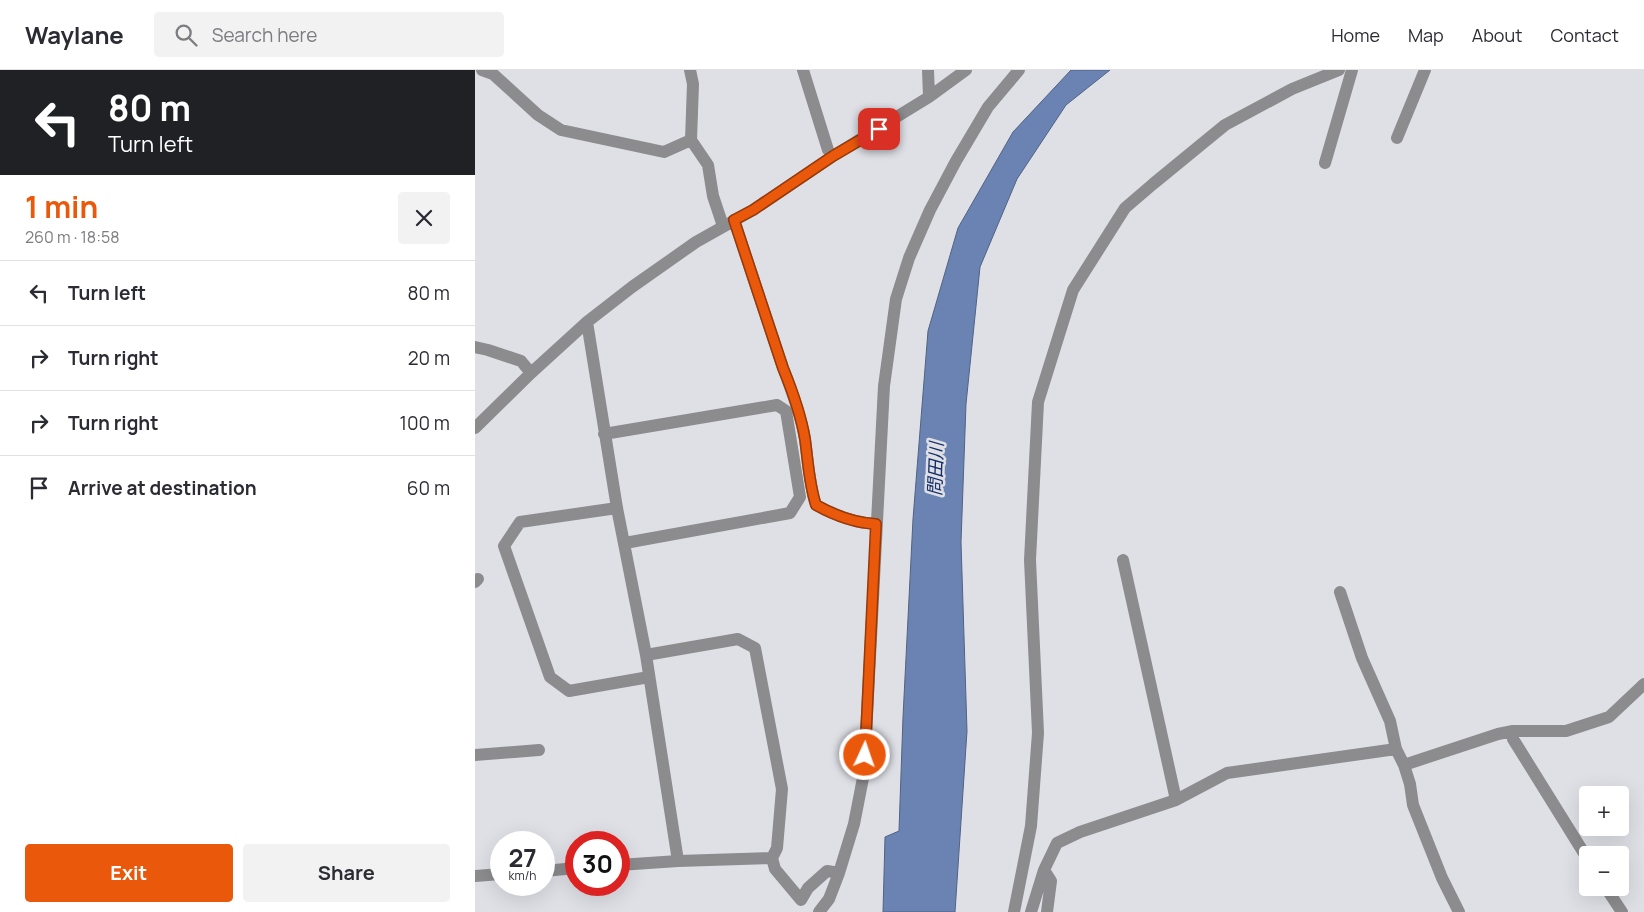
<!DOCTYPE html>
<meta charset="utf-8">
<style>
:root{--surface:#fff;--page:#f2f2f3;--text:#2b2b33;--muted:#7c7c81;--line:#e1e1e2;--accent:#ea580c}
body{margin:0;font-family:Manrope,"Noto Sans JP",sans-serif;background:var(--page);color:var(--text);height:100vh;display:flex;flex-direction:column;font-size:19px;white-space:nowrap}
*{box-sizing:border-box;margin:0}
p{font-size:16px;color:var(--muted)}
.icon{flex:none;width:28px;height:28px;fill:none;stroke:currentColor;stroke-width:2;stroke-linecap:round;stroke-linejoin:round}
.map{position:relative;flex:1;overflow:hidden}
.sheet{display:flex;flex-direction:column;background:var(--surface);width:475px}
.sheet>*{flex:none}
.banner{background:#202124;color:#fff;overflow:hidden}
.fabs{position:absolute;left:1104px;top:716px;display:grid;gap:10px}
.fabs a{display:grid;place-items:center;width:50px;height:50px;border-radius:5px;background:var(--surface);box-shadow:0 5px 20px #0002;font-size:25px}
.speed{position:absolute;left:15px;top:761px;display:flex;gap:10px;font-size:25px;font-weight:700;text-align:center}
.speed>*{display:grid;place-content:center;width:65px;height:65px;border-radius:50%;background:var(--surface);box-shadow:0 5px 20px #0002;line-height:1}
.speed small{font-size:12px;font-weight:400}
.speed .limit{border:8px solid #d22;background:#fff;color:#111}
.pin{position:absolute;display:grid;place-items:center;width:42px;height:42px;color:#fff;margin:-21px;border-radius:10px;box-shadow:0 2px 8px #0006}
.me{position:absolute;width:55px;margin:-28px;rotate:3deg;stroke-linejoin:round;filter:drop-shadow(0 0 4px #0008)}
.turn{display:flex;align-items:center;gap:18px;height:105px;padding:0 25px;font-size:22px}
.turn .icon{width:65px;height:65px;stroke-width:2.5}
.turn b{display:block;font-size:35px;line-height:42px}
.round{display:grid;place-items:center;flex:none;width:52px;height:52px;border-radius:5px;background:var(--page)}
.headline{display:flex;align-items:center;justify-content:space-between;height:85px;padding:0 25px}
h1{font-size:30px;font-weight:700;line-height:38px;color:var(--accent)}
.button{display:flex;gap:10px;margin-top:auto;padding:10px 25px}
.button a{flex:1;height:58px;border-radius:5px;background:var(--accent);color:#fff;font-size:20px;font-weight:700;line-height:58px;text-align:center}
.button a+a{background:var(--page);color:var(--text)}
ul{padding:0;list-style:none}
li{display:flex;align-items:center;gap:15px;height:65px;padding:0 25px;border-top:1px solid var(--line)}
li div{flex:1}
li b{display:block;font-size:19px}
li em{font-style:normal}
header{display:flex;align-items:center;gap:30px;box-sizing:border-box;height:70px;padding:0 25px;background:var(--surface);border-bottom:1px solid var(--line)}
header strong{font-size:24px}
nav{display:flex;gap:28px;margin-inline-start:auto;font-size:18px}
.search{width:350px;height:45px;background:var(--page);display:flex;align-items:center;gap:12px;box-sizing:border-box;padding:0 18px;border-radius:5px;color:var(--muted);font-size:19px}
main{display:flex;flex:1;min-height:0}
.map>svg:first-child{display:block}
.water{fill:#6b83b3;stroke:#516284}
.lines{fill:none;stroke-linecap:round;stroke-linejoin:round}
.minor{stroke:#8c8c8e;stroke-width:12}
.route-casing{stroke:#983908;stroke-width:12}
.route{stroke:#ea580c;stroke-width:9}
.labels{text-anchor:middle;stroke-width:5;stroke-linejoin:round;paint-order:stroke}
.water-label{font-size:18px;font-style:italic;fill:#132d68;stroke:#dfe0e6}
</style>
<header>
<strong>Waylane</strong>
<div class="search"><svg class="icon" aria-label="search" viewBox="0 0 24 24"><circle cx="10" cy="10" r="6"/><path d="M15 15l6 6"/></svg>Search here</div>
<nav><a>Home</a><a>Map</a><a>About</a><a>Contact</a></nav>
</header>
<main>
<section class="sheet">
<div class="banner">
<div class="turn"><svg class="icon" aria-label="left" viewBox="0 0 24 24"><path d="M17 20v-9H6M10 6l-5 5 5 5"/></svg><div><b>80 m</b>Turn left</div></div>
</div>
<div class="headline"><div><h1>1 min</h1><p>260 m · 18:58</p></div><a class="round"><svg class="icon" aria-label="close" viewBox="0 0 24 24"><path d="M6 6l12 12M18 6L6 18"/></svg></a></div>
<ul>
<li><svg class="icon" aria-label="left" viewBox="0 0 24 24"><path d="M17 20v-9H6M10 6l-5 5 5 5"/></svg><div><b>Turn left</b></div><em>80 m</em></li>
<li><svg class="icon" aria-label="right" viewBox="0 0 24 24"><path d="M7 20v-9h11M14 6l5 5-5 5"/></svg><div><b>Turn right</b></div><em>20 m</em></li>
<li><svg class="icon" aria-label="right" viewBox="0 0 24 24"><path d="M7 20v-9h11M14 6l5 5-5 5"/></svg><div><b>Turn right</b></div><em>100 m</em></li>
<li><svg class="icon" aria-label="arrive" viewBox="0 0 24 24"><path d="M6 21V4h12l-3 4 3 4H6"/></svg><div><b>Arrive at destination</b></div><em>60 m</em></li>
</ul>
<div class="button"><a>Exit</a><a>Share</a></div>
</section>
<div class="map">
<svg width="1169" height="842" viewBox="0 0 1169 842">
<rect width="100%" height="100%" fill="#dfe0e6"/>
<!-- water -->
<path class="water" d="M596,0H635L591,35L542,109L505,197L491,334L486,472L492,661L480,842H408L410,767L424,761L428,647L438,449L453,261L483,158L538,62Z"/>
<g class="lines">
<!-- minor -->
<path class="minor" d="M7,0L18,4L63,45L86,60L189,82L216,70
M215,0L218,14L216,70L233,95L238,126L248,156
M328,0L353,80L358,86
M453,0L454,27
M922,68L950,0
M850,93L877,0
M259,150L308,298C317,321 326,345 330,369C333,391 334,414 341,435C359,445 381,453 401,454
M112,252L142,438L171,585L203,791
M0,277L13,280L46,291L56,303
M0,358L56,303L112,252L157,217L221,172L278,140L358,86L454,27L491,0
M129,364L302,335L311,341L325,427L315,443L150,473
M142,438L45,452L29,476L75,607L94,621L174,607
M648,490L701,730
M0,512L3,509
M865,522L887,588L915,651L921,679
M1038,661V669L1112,788
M0,685L64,680
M929,695L1023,664L1038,661H1091L1134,647L1169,614
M297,788L300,799L326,830L333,818L352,801L364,803
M144,795L203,791L297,788L302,778L307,719L280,578L263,569L171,585
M569,800L576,811L572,842
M69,801L101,798
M0,806L26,804
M1131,818L1147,842
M344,842L354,829L364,803L379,754L389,703L409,316L421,229L434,188L455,140L481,91L513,37L544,0
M539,842L556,756L563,663L555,490L563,332L598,220L650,138L678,114L750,55L817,19L864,0
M556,842L569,800L582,773L605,762L701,730L752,703L921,679L929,695L935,714L938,735L967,808L984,842"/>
</g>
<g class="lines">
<!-- route casing -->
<g class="route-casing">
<path id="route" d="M390,685L401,454C381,453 359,445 341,435C334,414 333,391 330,369C326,345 317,320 308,298L259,150L278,140L358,86L404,59"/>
</g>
<!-- route -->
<use href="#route" class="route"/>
</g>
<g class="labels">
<!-- water labels -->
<g class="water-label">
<text transform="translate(461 399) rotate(-88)" y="6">問田川</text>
</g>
</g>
</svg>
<div class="fabs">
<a>+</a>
<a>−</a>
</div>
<div class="speed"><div>27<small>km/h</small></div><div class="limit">30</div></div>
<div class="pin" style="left:404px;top:59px;background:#d93025"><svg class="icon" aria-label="arrive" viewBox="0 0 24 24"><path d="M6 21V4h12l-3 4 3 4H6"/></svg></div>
<svg class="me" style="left:390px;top:685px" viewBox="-20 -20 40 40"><circle r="17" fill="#ea580c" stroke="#fff" stroke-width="3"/><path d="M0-11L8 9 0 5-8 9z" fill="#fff"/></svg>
</div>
</main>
